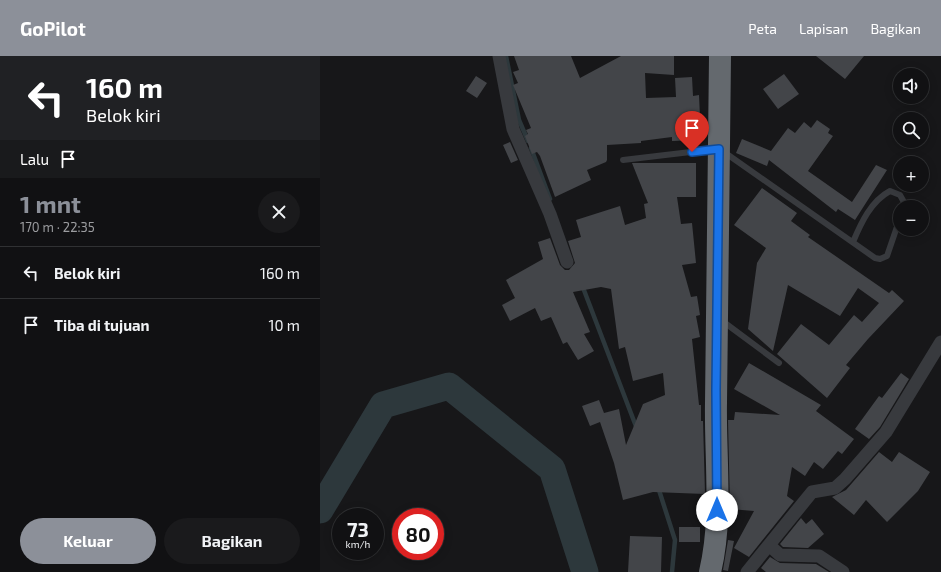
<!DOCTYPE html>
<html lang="id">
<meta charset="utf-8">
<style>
:root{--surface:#111113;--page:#1a1a1c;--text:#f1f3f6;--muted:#9c9da0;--line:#303133;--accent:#8c9099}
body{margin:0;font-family:"Exo 2",sans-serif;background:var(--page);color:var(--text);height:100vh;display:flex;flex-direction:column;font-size:15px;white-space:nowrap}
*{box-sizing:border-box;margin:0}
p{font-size:13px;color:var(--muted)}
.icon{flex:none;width:22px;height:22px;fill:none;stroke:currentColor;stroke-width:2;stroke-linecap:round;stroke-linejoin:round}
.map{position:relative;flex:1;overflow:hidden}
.side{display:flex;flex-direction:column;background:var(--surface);width:320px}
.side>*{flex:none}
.guide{background:#202124;color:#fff;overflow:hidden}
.fabs{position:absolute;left:573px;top:12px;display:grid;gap:8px}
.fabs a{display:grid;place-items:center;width:36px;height:36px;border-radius:50%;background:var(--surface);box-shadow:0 2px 10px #0003,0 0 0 1px var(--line);font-size:20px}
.speed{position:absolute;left:12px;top:452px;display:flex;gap:8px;font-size:20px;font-weight:700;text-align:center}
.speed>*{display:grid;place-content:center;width:52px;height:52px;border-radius:50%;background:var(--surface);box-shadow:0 2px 10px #0003,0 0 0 1px var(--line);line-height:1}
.speed small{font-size:10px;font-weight:400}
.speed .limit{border:6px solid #d22;background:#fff;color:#111}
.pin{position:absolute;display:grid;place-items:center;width:34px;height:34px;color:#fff;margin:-41px -17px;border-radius:50% 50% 50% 0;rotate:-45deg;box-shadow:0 0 4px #0007}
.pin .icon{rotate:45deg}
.me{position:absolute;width:44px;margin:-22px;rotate:0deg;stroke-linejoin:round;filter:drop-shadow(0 0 3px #0008)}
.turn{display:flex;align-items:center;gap:14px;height:84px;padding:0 20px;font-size:18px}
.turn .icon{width:52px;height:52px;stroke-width:2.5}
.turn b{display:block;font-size:28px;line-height:34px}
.then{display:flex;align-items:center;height:38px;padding:0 20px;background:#0003;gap:8px;font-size:15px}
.round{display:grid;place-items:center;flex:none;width:42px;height:42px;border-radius:21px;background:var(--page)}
.summary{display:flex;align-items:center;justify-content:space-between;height:68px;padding:0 20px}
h1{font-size:24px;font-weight:700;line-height:30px;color:var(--accent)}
.primary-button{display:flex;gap:8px;margin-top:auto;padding:8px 20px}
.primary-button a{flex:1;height:46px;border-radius:24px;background:var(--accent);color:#fff;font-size:16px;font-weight:700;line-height:46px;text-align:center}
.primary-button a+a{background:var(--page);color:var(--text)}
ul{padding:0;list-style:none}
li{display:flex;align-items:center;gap:12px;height:52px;padding:0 20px;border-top:1px solid var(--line)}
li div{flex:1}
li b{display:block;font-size:15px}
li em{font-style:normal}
header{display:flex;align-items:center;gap:24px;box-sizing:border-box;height:56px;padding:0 20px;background:var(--accent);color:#fff}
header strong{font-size:19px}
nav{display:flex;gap:22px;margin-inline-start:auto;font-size:14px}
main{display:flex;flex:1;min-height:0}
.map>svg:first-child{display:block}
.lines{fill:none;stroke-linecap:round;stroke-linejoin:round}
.stream{stroke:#2d383c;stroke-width:4.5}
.river{stroke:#2d383c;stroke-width:27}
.building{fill:#434549}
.lane{stroke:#383a3e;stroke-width:6}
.street{stroke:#383a3e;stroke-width:13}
.highway{stroke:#64696e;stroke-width:22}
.route-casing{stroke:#114b97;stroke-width:10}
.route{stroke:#1a73e8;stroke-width:7}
</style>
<header>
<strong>GoPilot</strong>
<nav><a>Peta</a><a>Lapisan</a><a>Bagikan</a></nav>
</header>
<main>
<section class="side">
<div class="guide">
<div class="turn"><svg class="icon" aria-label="left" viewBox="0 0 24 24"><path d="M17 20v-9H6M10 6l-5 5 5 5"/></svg><div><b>160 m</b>Belok kiri</div></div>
<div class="then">Lalu<svg class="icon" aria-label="arrive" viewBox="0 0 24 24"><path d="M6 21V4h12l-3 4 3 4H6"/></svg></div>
</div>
<div class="summary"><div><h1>1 mnt</h1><p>170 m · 22:35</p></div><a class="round"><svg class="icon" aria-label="close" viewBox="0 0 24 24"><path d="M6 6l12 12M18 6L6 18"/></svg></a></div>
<ul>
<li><svg class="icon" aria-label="left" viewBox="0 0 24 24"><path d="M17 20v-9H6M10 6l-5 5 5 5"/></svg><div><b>Belok kiri</b></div><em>160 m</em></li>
<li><svg class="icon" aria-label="arrive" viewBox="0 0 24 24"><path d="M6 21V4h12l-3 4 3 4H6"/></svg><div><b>Tiba di tujuan</b></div><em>10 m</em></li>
</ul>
<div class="primary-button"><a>Keluar</a><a>Bagikan</a></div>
</section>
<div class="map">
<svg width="621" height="516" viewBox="0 0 621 516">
<rect width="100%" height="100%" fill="#171719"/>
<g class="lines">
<!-- stream -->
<path class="stream" d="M186,0L199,64L208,85
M211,92L230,143
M262,229L317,373
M338,431L355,484L352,516"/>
<!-- river -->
<path class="river" d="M0,454L63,349L129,330L232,413L265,516"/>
</g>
<!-- building -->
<path class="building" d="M194,0H251L260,22L301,0H354V19L325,17L326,42L356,41L355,22L372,21L373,40L379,39L381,84L352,85V81L321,85V87L287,89V104L286,106L267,114L271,124L235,141L220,100L217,96L212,98L205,80L208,78L206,74L211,72L193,29L198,27L193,16L199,14Z
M496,0H544L525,23Z
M464,18L479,38L458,53L443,33Z
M156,20L167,27L157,42L146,35Z
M497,64L510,73L508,77L513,80L488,115L532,146L556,109L567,114L535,164L518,153L516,156L449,104L447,110L416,97L422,83L451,95L468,72L475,77L484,66L491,72Z
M190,86L198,104L191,107L183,89Z
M312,107H376V141H357L361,168L372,167L376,207L362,209L371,241L377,240L380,259L376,260L380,281L372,283L379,349H381V365H383L385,438L333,436L303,444L294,407L280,366L270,370L262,350L279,344L284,357L299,353L306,389L323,348L345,339L343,317L313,325L305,291L299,293L291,233L281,231L253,236L270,276L264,278L274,295L258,304L247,286L243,288L231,261L221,265L215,252L190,265L182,249L195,242L186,224L223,203L218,186L230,182L240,209L245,214H249L255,207L248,185L261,181L256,164L300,150L305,169L326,162L324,148L328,147Z
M442,132L477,157L471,165L490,179L488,181L569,237L572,234L584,245L548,283L526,309L530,312L507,342L457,298L481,268L509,289L534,259L542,266L559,247L538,232L520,260L468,229L453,295L428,273L437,207L446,192L414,169Z
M429,307L501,349L496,355L534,383L522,398L518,395L503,413L494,406L485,420L472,411L467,440L474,445L429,501L414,492L434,455L410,453L408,364H414L415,356L460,359L414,333Z
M581,317L589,323L560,371L549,383L535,373L559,340L562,342Z
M559,396L572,406L579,396L610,416L598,435L567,466L546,444L534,459L512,441L526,434Z
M481,462L486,468L492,463L504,478L488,492L463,491L460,488Z
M359,471H380V486H359Z
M310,480L342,481L341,516H308Z
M408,484L414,485L408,515L403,514Z
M450,501L460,507L496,508L509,516H446L441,512Z"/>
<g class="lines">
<!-- lane -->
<path class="lane" d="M404,96L555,202L560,203L567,200L580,162
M303,104L396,93
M533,186C541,167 551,145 570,135L580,139L585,148L584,151
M401,264L459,307"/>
<!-- street -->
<path class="street" d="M179,0L193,73L230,158L247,206
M449,489L460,499L499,500L523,516
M427,516L492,436L515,432L525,423L566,376L621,286"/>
<!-- highway -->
<path class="highway" d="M390,516C403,462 395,403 396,347C397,232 399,116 400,0"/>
</g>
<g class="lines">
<!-- route casing -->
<g class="route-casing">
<path id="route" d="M372,96L399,93L396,334L397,454"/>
</g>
<!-- route -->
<use href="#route" class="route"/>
</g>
</svg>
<div class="fabs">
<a><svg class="icon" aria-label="sound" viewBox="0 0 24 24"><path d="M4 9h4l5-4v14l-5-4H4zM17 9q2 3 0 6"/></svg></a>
<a><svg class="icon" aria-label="search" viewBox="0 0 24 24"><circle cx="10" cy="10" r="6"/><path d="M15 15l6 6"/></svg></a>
<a>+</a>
<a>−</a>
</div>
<div class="speed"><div>73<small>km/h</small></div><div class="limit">80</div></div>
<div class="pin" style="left:372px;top:96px;background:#d93025"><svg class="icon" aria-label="arrive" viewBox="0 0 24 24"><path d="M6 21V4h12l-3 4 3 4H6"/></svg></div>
<svg class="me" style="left:397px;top:454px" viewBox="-20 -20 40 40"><circle r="19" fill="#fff"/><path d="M0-13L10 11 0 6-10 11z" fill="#1a73e8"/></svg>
</div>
</main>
